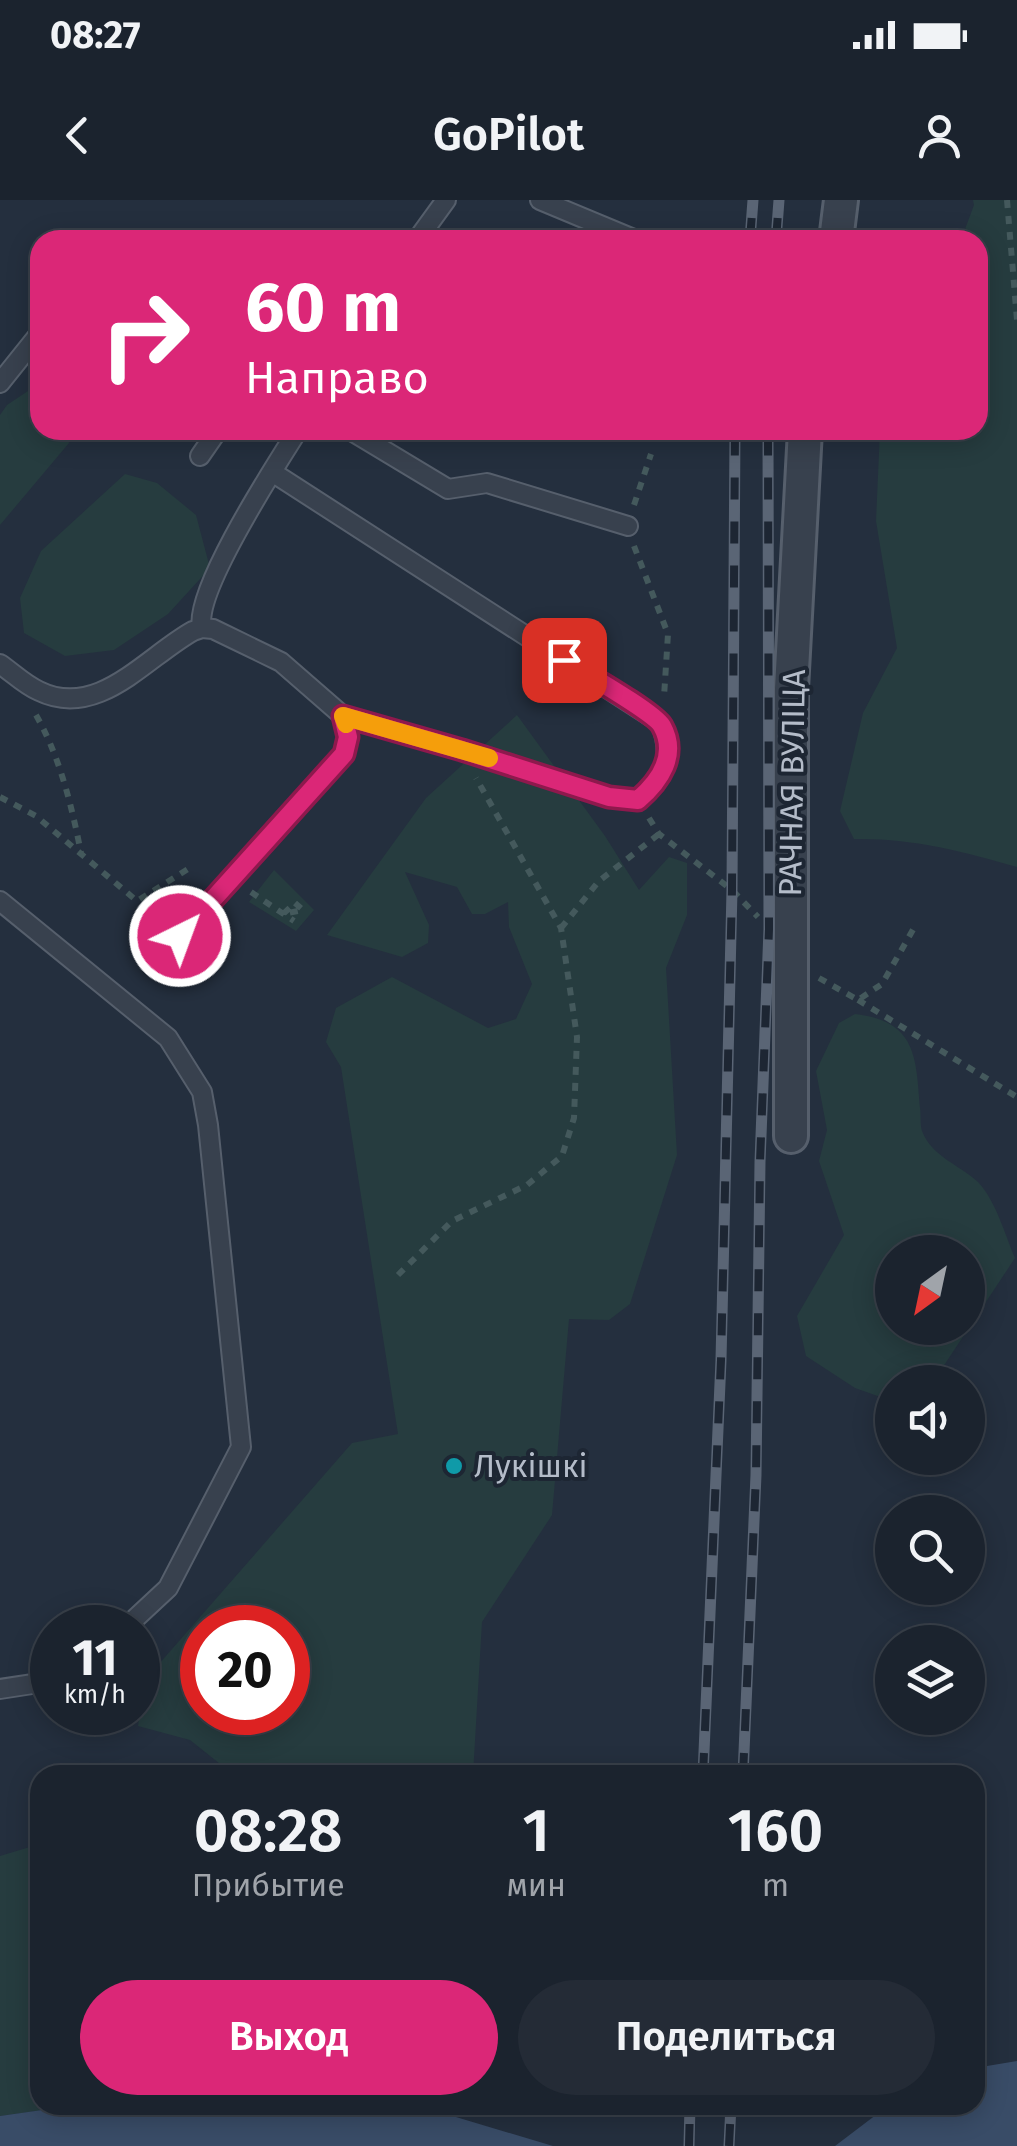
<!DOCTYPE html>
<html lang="ru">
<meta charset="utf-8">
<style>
:root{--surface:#1b232e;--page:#242b36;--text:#f1f3f6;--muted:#a0a4aa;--line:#39404a;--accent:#db2777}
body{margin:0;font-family:"Fira Sans",sans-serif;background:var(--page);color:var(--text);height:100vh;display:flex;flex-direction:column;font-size:38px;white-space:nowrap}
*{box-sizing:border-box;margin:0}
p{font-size:32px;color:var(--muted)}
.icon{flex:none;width:55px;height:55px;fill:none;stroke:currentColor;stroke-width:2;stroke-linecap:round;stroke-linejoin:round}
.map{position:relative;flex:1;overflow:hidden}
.side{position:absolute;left:30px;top:1565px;width:955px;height:350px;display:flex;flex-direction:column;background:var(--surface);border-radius:30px;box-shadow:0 5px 25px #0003,0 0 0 2px var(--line)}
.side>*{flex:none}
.banner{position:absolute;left:30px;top:30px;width:958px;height:210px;border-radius:30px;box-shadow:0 5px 25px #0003,0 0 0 2px var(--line);background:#db2777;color:#fff;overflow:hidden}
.needle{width:65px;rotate:213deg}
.buttons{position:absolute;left:875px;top:1035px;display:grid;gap:20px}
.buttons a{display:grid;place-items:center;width:110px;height:110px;border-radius:50%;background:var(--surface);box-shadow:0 5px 25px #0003,0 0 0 2px var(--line);font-size:50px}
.speed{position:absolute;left:30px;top:1405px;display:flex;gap:20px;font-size:50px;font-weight:700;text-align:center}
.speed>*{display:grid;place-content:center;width:130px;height:130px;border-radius:50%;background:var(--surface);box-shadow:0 5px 25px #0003,0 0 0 2px var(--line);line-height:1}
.speed small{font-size:25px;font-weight:400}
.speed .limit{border:15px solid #d22;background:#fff;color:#111}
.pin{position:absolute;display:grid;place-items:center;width:85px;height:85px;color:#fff;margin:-42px;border-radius:20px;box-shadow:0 5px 15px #0006}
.me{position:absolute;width:110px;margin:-55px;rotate:42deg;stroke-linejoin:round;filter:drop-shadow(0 0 8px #0008)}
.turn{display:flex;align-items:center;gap:35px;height:210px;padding:0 50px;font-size:45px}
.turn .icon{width:130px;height:130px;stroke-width:2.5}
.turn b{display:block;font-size:70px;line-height:85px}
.eta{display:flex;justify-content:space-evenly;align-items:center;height:170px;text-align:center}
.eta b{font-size:60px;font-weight:600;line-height:70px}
.button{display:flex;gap:20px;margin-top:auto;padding:20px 50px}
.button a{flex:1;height:115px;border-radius:60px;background:var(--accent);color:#fff;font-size:40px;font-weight:600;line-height:115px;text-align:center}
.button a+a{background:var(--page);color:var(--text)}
.status{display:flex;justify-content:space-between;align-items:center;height:70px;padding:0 50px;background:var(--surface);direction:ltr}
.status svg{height:28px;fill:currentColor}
header{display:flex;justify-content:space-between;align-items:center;height:130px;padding:0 50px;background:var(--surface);font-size:45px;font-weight:600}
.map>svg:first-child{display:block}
.green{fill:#263c3f;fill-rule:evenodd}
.water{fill:#394c67}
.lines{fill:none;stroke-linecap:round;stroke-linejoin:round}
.lane-casing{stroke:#565f6c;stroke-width:22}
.street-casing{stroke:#565f6c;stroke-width:38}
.path{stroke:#44595c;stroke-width:6;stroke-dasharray:8 8;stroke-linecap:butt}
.lane{stroke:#38414e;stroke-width:18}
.street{stroke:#38414e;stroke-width:32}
.rail-casing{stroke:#5a6575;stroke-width:11}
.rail{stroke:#1d2633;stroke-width:8;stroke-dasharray:22;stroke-linecap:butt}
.route-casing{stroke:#8e194d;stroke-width:25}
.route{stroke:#db2777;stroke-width:18}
.slow{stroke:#f59e0b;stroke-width:18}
.culture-dot{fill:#0f9aa8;stroke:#1d2633;stroke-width:4}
.labels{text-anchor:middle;stroke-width:8;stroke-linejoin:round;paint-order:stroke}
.street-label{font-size:32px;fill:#b4bcc9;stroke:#1d2633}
.poi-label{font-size:32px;fill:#b4bcc9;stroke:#1d2633;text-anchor:start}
</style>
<div class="status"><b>08:27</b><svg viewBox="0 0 49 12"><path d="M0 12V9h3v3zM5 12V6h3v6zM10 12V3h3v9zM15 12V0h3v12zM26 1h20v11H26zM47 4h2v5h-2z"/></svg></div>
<header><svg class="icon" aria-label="back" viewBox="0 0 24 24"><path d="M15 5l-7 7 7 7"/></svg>GoPilot<svg class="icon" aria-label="person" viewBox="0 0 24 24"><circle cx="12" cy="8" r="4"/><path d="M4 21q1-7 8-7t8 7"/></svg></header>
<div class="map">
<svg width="1017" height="1946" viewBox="0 0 1017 1946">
<rect width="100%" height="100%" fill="#242f3e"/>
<!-- green -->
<path class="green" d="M973,0H1017V667C962,651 912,638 854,639L840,611L863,513L897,448L876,321L880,230H978V40H961L974,5Z
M34,187L40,190V230H68L69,243L0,325V215L7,205Z
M125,274L157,283L196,315L210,368L168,414L114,450L65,456L24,433L20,398L41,351Z
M517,515L605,636L639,690L669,657L687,663V715L666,768L677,955L630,1104L609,1120L569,1119L552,1315L482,1422L473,1575H234L190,1540L138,1526L145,1480L352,1243L398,1234L341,867L326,842L336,808L392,777L488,828L516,819L532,784L509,727L508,702L485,714H472L457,687L405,672L429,725L428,743L402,757L327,735L426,598ZM202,1428H288V1512H202Z
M274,670L314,710L296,731L249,702Z
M855,814C916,821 916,856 920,908C921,914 920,925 922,931C932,957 960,965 978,982C996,1001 1005,1035 1015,1058L933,1182H892V1201L855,1188L806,1156L797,1116L844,1035L819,961L827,930L816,871L839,823ZM968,1052V1128H892V1052Z
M40,1644V1905H80L0,1916V1656Z"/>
<!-- water -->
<path class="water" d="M1017,1861V1946H835L889,1905H975V1868Z
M77,1905H416L553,1946H0V1916Z"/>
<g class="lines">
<!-- lane casing -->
<g class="lane-casing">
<path id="lane" d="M540,0L636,40
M417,40L446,0
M0,183L40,133
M350,230L448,289L487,283L628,326
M200,256L218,230
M272,272L661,523C673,559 667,575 638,600L609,597L462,550L343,516
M202,428C193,392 276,265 298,230
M0,464C13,473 25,485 39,491C98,520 146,457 193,431L202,428L213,429L281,462L343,516L348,537L343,554L180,736
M0,701L168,838L202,892L208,925L241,1247L168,1388L125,1428
M0,1489L52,1481"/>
</g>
<!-- street casing -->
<g class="street-casing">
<path id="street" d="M836,40L841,0
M791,936V489L805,230"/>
</g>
<!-- path -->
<path class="path" d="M1007,0L1017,120
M634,305L651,254
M634,346L668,434L664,497
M36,515C60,557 72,607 81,653
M0,597L36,616L137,701L188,669
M649,618L659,634L732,690L758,717
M251,692L294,721
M295,703L303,710L283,714Z
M561,728L599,681L659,634
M819,778L858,800L882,784L914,728
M858,800L1017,897
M398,1075L452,1021L527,985L562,956L574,918L577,837L561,728L476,578"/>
<!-- lane -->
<use href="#lane" class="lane"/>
<!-- street -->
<use href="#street" class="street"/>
<!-- rail casing -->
<g class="rail-casing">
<path id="rail" d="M750,40L753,0
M776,40L779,0
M703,1575L721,1160L732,690L735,230
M743,1575L756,1275L760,962L769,729L768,230
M689,1946L690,1905
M729,1946L731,1905"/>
</g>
<!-- rail -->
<use href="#rail" class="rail"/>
</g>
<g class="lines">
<!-- route casing -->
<g class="route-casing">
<path id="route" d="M180,736L344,554L348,537L343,516L462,550L609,597L638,600C660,581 678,555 662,526C654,512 581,471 564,460"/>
</g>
<!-- route -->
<use href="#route" class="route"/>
<!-- slow -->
<path class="slow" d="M346,524L343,516L489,558"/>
</g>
<!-- markers -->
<circle class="culture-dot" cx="454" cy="1266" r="10"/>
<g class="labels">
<!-- street labels -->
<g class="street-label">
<text transform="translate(792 583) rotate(-89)" y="11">РАЧНАЯ ВУЛІЦА</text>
</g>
<!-- poi labels -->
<g class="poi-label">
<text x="474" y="1277">Лукішкі</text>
</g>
</g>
</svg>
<div class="buttons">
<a><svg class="needle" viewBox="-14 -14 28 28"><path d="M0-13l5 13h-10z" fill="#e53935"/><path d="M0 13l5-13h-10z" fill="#a0a4aa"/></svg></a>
<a><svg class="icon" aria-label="sound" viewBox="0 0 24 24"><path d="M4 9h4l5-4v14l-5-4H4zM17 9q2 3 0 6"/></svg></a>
<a><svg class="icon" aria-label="search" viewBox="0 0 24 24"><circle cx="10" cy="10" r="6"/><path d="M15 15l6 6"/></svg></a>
<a><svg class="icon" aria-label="layers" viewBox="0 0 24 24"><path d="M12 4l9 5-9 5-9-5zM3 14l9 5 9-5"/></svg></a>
</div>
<div class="speed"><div>11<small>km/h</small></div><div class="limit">20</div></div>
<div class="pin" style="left:564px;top:460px;background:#d93025"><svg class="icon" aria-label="arrive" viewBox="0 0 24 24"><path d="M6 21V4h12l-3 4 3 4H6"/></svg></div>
<svg class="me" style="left:180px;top:736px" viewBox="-20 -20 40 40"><circle r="17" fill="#db2777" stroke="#fff" stroke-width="3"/><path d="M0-11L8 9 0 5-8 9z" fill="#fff"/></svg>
<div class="banner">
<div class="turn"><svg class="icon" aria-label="right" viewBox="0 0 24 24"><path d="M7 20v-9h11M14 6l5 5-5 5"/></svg><div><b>60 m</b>Направо</div></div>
</div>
<section class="side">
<div class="eta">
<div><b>08:28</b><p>Прибытие</p></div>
<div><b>1</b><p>мин</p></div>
<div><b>160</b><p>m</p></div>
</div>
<div class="button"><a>Выход</a><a>Поделиться</a></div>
</section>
</div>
